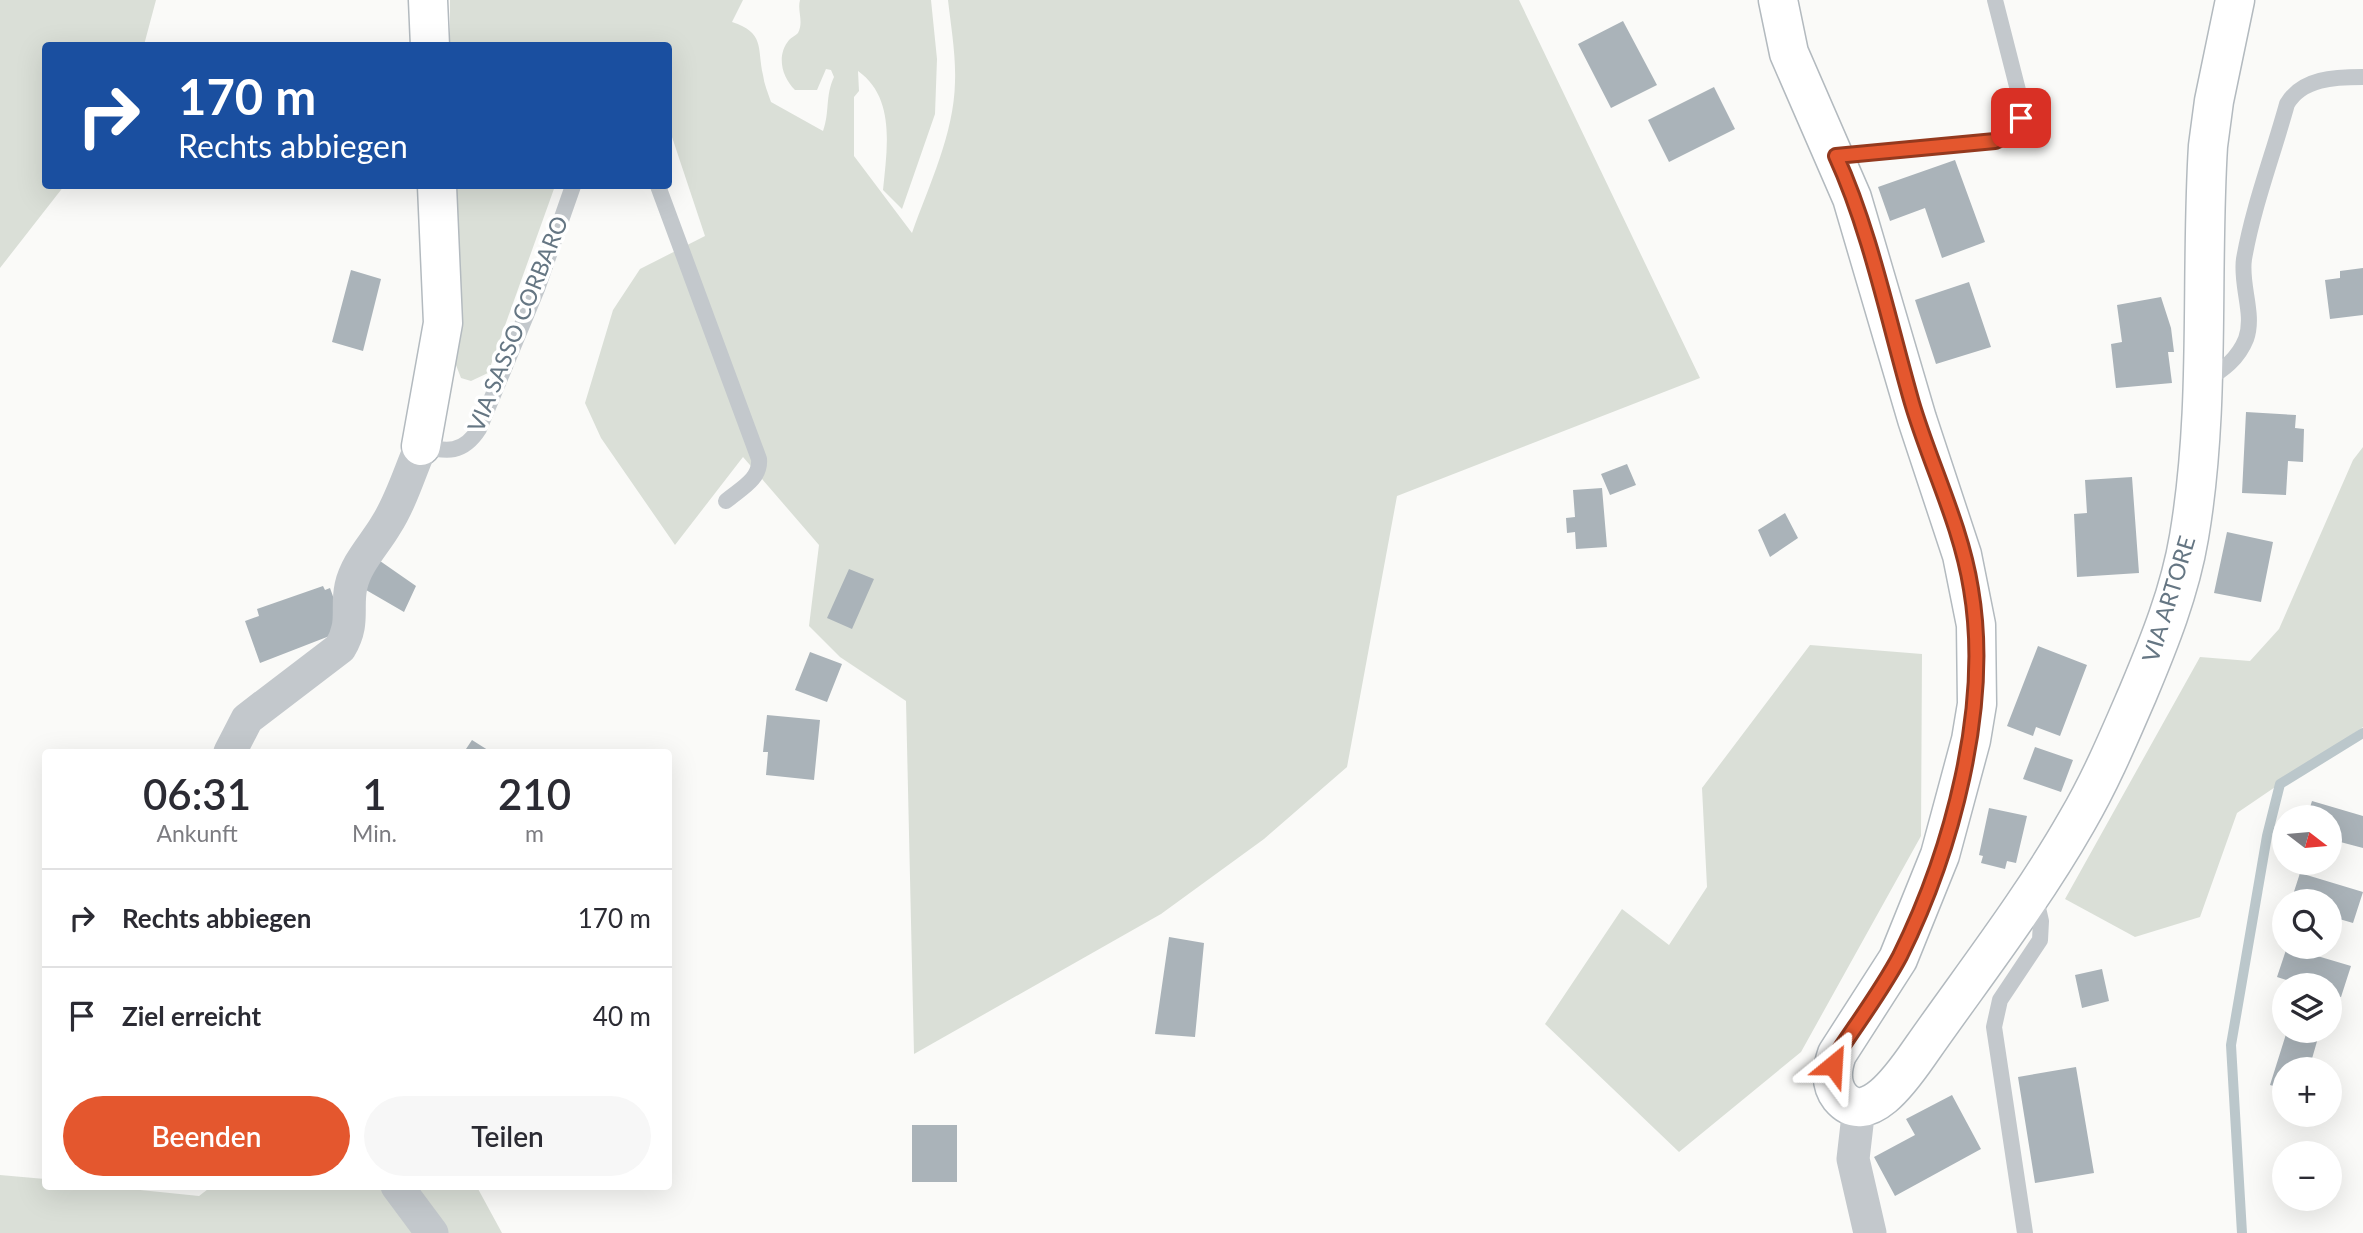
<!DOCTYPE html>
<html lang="de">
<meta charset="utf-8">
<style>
:root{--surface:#fff;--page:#f7f7f7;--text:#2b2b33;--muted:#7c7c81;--line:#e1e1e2;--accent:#e4572e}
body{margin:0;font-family:Lato,sans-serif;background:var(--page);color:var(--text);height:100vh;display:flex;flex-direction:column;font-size:26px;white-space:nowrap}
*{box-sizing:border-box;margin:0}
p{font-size:23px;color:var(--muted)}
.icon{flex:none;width:38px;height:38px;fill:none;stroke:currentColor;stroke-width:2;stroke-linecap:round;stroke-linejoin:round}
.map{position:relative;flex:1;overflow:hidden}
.details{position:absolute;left:42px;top:749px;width:630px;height:441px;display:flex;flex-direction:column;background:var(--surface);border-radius:7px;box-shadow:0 7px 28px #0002}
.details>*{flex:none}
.top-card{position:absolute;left:42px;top:42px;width:630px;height:147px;border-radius:7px;box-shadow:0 7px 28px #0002;background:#1a4fa0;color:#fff;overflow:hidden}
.needle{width:46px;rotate:106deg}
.controls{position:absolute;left:2272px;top:805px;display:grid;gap:14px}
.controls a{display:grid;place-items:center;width:70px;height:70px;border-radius:50%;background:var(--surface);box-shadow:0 7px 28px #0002;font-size:35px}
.pin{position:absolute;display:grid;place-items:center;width:60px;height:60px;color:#fff;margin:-30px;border-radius:14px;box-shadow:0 4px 10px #0006}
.me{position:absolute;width:77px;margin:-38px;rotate:27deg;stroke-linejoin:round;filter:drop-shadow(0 0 5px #0008)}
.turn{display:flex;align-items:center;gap:24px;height:147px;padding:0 21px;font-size:32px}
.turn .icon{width:91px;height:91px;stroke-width:2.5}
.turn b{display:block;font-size:49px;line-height:60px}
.eta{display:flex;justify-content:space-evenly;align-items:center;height:119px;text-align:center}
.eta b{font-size:42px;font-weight:600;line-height:49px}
.primary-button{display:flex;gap:14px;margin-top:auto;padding:14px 21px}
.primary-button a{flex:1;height:80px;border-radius:42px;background:var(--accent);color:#fff;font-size:28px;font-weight:600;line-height:80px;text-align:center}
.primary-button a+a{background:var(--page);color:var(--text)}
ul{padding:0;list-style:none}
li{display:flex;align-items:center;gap:21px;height:98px;padding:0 21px;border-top:2px solid var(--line)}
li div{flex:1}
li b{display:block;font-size:26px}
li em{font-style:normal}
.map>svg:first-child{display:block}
.green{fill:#dadfd7}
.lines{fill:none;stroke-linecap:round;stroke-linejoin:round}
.stream{stroke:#bbc7cb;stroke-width:10}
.building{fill:#aab3b9}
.secondary-casing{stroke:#b3babf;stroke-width:41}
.lane{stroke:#c3c8cc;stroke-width:16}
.street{stroke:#c3c8cc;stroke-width:33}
.secondary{stroke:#fff;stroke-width:38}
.route-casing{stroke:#94391e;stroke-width:18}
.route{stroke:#e4572e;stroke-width:12}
.labels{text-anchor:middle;stroke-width:7;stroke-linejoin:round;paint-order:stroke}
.street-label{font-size:23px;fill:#657683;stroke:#fff}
</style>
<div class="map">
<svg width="2363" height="1233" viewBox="0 0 2363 1233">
<rect width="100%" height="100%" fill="#fafaf8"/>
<!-- green -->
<path class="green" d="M0,0H156L144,45L46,46V186H64L0,268Z
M450,0H743L732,22C765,33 757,47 763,75C764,84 768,93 771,102L823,131C830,112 825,96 834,77L831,70L826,69L817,90H795C782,77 776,56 789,40C791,38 796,35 798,33C804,21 797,11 800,0H931L937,59L935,114L902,209L883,190C887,149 896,98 858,71L859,91L854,97V156L912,233C929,185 954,134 955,82C956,55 951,27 948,0H1519L1700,378L1397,496L1347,767L1264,839L1161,914L914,1054L906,701L840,657L809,626L819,545L743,457L675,545L601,438L585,403L613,310L640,269L705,236L669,128L668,46H450Z
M453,186H555L488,373L471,381L461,378L454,360Z
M2363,447V727L2237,813L2200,917L2135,937L2065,899L2200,657L2250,661L2279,629L2353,460Z
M1810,645L1922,654L1921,836L1801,1052L1679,1152L1545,1024L1622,909L1669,945L1707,887L1702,788Z
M0,1175L45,1179L46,1186L111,1187L199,1196L212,1186L477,1187L502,1233H0Z"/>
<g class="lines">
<!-- stream -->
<path class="stream" d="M2242,1233L2231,1045L2267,836L2280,784L2363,733"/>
</g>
<!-- building -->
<path class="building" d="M1623,21L1657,85L1611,108L1578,44Z
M1714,87L1735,129L1669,162L1648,120Z
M1955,160L1985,242L1942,258L1925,208L1890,221L1878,187Z
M2363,268V315L2330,319L2325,280L2340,278V271Z
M351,270L381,279L363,351L332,342Z
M1969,282L1991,347L1936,364L1915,300Z
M2161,297L2171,328L2174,352H2168L2172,383L2116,388L2111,344L2122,342L2117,305Z
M2246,412L2296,415L2295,428L2304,429L2303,462L2288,461L2286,495L2242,493Z
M1627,464L1636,485L1610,495L1601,474Z
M2132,477L2139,573L2077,577L2074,514L2087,513L2085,480Z
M1602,488L1607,547L1576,549L1575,532L1567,533L1566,518L1575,517L1573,490Z
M1785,513L1798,538L1770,557L1758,530Z
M2227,532L2273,542L2261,602L2214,593Z
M370,554L416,586L404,612L354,583Z
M849,569L874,579L852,629L827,618Z
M323,586L325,590L330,588L345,630L260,663L245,621L259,616L257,609Z
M2038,646L2087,665L2060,736L2036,727L2033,736L2007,726Z
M810,652L842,664L827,702L795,690Z
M767,715L820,720L814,780L766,775L768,752H763Z
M472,740L491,752H464Z
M2035,747L2073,760L2061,792L2023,779Z
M2312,801L2363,816V848L2329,839V817H2307Z
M1989,808L2027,816L2016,863L2007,861L2005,869L1981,863L1983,856L1979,855Z
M2300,873L2363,892L2353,923L2329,916V901H2291Z
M1169,937L1204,943L1195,1037L1155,1034Z
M2287,947L2351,966L2341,997L2329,993V985H2303L2277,977Z
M2102,969L2109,1001L2082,1008L2075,975Z
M2287,1031H2320L2309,1069H2284V1089L2270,1085Z
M2076,1067L2094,1173L2035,1183L2018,1077Z
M1952,1095L1981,1149L1895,1196L1874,1157L1915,1135L1906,1119Z
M912,1125H957V1182H912Z"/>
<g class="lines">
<!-- secondary casing -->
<g class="secondary-casing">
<path id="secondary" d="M428,0L430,46
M1778,0L1789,53L1852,198L1917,419L1962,555L1976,625L1977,704L1971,740L1940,855L1898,959L1837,1054C1832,1068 1830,1084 1840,1097C1869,1132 1909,1067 1924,1046C1976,972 2032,900 2077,821C2101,780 2119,737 2138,693C2159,643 2180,591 2189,537C2211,408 2200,276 2208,146L2214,101L2235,0
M421,446L443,323L437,186"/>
</g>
<!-- lane -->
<path class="lane" d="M1836,156L1995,141L2019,127L2021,102L1995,0
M658,186L759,459C761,479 740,489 726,501
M2206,380C2223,370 2238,359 2246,339C2255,314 2240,285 2244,259C2253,207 2273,155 2287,104C2302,78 2335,77 2363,77
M421,446C447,452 463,454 479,429L537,289L573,186
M2025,1233L1994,1027L2000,1000L2040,940L2041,921L2035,895"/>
<!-- street -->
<path class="street" d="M230,752L247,719L340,648C355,623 346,609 351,586C356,563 375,544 386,525C401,502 410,471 421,446
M1859,1107L1853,1159L1870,1233
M397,1186L432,1233"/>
<!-- secondary -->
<use href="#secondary" class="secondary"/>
</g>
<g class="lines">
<!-- route casing -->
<g class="route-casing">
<path id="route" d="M1833,1065L1837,1054C1858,1022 1882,990 1900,956C1952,851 1991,706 1971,589C1961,525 1930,464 1912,403C1889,323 1870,230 1836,156L1995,141C2008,136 2018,132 2021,118"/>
</g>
<!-- route -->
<use href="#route" class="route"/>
</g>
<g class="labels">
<!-- street labels -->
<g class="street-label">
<text transform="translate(518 324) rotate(-68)" y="8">VIA SASSO CORBARO</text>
<text transform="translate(2169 599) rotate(-73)" y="8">VIA ARTORE</text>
</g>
</g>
</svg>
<div class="controls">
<a><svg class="needle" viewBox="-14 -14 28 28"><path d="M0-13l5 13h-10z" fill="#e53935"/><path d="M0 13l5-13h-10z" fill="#7c7c81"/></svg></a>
<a><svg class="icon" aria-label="search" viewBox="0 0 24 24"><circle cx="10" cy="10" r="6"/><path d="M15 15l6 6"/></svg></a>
<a><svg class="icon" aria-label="layers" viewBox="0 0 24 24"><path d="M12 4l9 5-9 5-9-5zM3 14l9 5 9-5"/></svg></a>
<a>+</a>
<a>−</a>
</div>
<div class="pin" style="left:2021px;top:118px;background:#d93025"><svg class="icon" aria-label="arrive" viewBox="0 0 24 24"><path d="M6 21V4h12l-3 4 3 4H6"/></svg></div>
<svg class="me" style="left:1833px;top:1065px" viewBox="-20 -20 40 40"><path d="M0-17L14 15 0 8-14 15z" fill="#e4572e" stroke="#fff" stroke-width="4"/></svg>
<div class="top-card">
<div class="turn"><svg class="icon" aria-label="right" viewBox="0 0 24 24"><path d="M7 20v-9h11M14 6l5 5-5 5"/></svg><div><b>170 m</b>Rechts abbiegen</div></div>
</div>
<section class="details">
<div class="eta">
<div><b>06:31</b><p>Ankunft</p></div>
<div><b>1</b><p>Min.</p></div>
<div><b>210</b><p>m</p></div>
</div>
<ul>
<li><svg class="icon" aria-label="right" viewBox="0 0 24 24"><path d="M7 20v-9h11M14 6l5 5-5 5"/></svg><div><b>Rechts abbiegen</b></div><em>170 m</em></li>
<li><svg class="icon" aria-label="arrive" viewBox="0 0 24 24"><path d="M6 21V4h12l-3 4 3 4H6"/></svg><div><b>Ziel erreicht</b></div><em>40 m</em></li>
</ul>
<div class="primary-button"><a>Beenden</a><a>Teilen</a></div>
</section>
</div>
